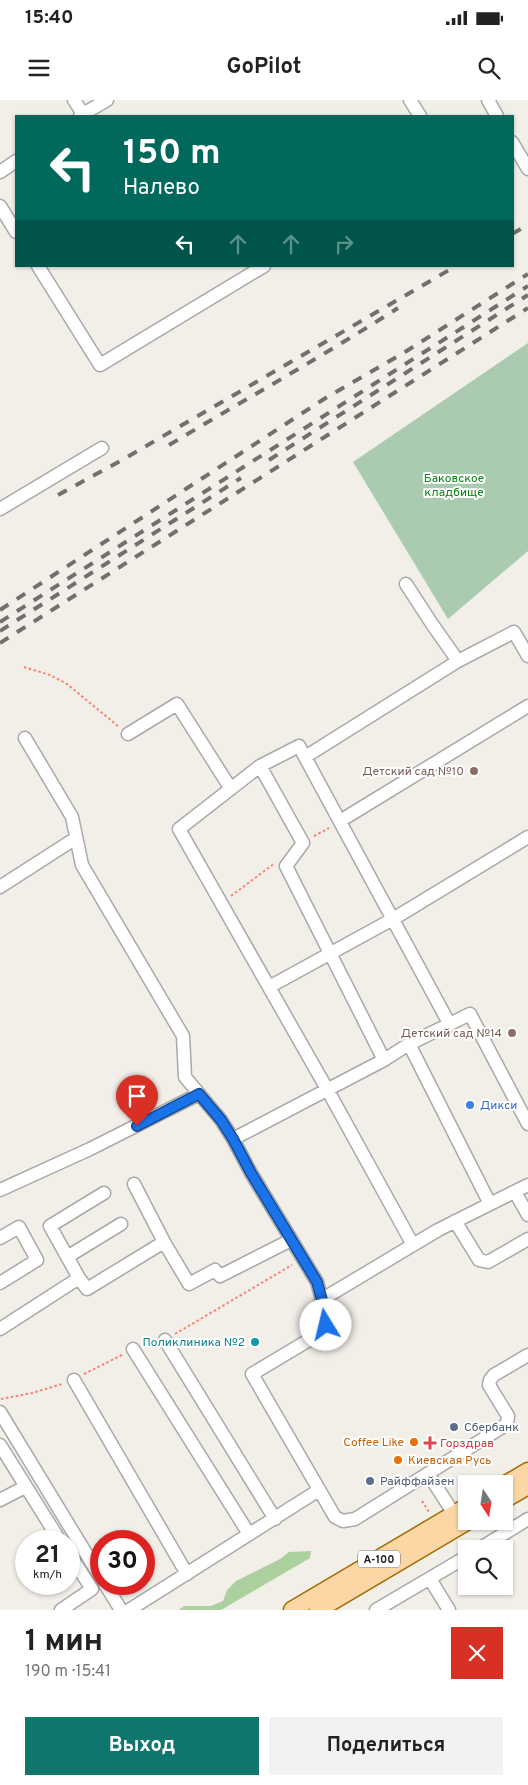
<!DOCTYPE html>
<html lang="ru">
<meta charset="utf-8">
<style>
:root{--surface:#fff;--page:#f2f2f2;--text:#222;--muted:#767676;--accent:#0f766e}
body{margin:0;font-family:Overpass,sans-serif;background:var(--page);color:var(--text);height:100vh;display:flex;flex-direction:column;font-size:19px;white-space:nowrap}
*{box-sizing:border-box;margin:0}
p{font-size:16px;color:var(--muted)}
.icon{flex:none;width:28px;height:28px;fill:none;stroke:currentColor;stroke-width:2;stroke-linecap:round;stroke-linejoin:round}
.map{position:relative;height:1510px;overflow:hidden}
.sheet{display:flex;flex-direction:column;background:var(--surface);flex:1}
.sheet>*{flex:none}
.hud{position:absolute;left:15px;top:15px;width:499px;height:152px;border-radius:0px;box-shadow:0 1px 4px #0004;background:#00695c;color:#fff;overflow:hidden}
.needle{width:32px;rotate:168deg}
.controls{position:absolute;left:458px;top:1375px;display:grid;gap:10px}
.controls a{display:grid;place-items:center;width:55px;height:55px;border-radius:0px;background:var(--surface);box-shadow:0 1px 4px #0004;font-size:25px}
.speed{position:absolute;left:15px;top:1430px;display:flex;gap:10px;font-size:25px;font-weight:700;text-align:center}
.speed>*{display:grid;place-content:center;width:65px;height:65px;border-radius:50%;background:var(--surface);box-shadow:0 1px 4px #0004;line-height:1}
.speed small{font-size:12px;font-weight:400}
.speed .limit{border:8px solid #d22;background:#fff;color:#111}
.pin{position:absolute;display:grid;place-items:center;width:42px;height:42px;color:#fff;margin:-51px -21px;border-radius:50% 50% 50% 0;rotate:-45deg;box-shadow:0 0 5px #0007}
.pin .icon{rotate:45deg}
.me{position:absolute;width:55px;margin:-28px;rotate:351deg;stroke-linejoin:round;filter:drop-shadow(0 0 4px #0008)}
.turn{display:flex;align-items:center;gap:18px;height:105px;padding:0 25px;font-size:22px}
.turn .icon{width:65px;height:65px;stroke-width:2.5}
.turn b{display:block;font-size:35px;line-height:42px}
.lanes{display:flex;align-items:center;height:48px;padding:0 25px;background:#0003;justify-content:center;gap:25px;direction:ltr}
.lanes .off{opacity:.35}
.round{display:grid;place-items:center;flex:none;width:52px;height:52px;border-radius:0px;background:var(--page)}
.summary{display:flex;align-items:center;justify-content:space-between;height:85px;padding:0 25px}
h1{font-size:30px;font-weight:700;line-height:38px}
.cta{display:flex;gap:10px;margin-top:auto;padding:10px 25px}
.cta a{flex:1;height:58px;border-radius:0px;background:var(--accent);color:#fff;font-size:20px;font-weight:700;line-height:58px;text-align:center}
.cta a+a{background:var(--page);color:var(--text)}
.status{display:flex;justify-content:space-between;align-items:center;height:35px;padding:0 25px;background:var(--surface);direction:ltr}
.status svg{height:14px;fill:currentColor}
header{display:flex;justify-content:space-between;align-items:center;height:65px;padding:0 25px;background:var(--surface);font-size:22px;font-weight:700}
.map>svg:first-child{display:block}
.forest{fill:#add19e}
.cemetery{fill:#aacbaf}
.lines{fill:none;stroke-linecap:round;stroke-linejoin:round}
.minor-casing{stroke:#a9a9a9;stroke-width:15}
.major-casing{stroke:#a06b00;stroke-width:19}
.path{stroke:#fa8072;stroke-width:2;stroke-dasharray:2.5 2.5;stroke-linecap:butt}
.minor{stroke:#fff;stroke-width:12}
.major{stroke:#fcd6a4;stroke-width:16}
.rail{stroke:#707070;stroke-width:4;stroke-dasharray:10 10;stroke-linecap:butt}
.route-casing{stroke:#114b97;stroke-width:12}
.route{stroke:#1a73e8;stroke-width:9}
.education-dot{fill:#8d6e63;stroke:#fff;stroke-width:2}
.shop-dot{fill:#3f7fe0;stroke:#fff;stroke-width:2}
.culture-dot{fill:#0f9aa8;stroke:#fff;stroke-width:2}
.service-dot{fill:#5c6f8a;stroke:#fff;stroke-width:2}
.food-dot{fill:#e8710a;stroke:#fff;stroke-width:2}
.health-dot{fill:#e0444e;stroke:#fff;stroke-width:2}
.labels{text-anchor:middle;stroke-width:4;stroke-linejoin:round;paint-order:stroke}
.shield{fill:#fff;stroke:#646464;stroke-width:1}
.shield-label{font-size:11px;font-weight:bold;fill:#222}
.park-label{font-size:12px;fill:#0c8416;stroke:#fff}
.education-label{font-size:12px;fill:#785e54;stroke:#fff;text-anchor:end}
.shop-label{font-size:12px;fill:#366cbe;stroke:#fff;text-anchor:start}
.culture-label{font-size:12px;fill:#0d838f;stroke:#fff;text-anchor:end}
.service-label{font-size:12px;fill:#4e5e75;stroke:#fff;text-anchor:start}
.food-label{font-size:12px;fill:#c56008;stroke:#fff;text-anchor:end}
.health-label{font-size:12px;fill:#be3a42;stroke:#fff;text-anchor:start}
</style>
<div class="status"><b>15:40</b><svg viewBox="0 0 49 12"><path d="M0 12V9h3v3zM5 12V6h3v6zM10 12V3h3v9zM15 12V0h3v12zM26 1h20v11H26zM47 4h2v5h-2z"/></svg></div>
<header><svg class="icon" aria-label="menu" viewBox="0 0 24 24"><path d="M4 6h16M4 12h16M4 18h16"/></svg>GoPilot<svg class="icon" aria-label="search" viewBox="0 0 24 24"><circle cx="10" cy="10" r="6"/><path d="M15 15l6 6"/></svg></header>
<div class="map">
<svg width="528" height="1510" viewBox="0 0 528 1510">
<rect width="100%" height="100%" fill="#f2efe9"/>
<!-- forest -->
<path class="forest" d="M311,1451L310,1458L221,1510H179L184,1506H211L223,1501L227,1490L236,1481L280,1459L289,1452Z"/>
<!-- cemetery -->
<path class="cemetery" d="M528,243V451L448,519L353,362Z"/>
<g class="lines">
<!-- minor casing -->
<g class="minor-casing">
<path id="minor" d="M74,0L83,14L80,16
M410,0L420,16
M488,0L497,16
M83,14L107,0
M512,42L528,69
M0,72L16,61
M0,106L16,132
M38,166L100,265L264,166
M0,409L102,348
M406,484L432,524L458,561
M128,634L177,604L231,689
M25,638L72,717L82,765L183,936L185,977L221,1020L233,1039L251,1073L317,1182L326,1215V1225L319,1234L252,1274L335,1417L343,1421L355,1419L507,1324L508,1316L489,1285L490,1280L494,1275L528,1255
M305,657L458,561L514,532L528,556
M260,666L179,729L327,989L413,1145
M340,721L528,606
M0,787L76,738
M269,887L393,819L528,737
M409,944L490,1104
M384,960L286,766L303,743L260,666L299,646L450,925
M233,1039L384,960L409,944L470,914L528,1024
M0,1090L90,1049L199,994
M515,1092L528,1115
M455,1121L479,1160L488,1162L528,1139
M0,1138L19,1127L37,1160L0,1183
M164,1142L189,1184L215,1170L220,1176L291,1140
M67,1157L121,1124
M79,1178L87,1189L164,1142L134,1084
M321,1200L438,1130L528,1085
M0,1229L79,1178L50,1126L104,1093
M165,1240L275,1419
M133,1249L249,1434
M74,1280L187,1474
M0,1312L101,1478
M0,1345L60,1441
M429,1375L454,1414
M0,1400L25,1387
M479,1449L528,1419
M430,1479L449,1510
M105,1484L121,1510
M61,1510L92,1489L69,1454
M129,1510L319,1390
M376,1510L466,1457"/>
</g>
<!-- major casing -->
<g class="major-casing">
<path id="major" d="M504,1385L528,1371
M504,1400L528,1386
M292,1510L466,1407
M318,1510L468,1421"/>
</g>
<!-- path -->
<path class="path" d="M24,567L50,575L67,584L118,626
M314,736L329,728
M231,796L275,763
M175,1234L292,1165
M84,1274L122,1255
M1,1299L32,1293L62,1284
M422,1401L429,1412"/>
<!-- minor -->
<use href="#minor" class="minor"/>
<!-- major -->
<use href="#major" class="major"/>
<!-- rail -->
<path class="rail" d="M512,134L528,125
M169,345C246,299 323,256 398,208
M269,360L528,195
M58,395L122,360L456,166
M0,510L324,299L405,252L528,174
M0,522L528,186
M0,531L241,378
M0,543L528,208"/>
</g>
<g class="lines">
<!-- route casing -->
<g class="route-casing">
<path id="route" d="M137,1026L199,994L221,1020L233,1039L251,1073L317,1182L326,1215V1225"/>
</g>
<!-- route -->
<use href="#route" class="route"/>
</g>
<!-- markers -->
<g class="education-dot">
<circle cx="474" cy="671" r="5"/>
<circle cx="512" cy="933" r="5"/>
</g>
<circle class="shop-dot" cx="470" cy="1005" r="5"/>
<circle class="culture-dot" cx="255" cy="1242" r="5"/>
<g class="service-dot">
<circle cx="454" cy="1327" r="5"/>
<circle cx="370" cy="1381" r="5"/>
</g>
<g class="food-dot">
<circle cx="414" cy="1342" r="5"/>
<circle cx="398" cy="1360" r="5"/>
</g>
<path class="health-dot" d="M427.5 1335.5h5v5h5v5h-5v5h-5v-5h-5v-5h5z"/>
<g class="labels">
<!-- shield labels -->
<rect class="shield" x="358" y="1450.5" width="42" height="17" rx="4"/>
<g class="shield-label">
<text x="379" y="1463">А-100</text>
</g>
<!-- park labels -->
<g class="park-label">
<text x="454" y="382">Баковское<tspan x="454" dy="14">кладбище</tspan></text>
</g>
<!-- education labels -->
<g class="education-label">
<text x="464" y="675">Детский сад №10</text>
<text x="502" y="937">Детский сад №14</text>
</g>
<!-- shop labels -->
<g class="shop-label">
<text x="480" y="1009">Дикси</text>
</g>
<!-- culture labels -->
<g class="culture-label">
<text x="245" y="1246">Поликлиника №2</text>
</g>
<!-- service labels -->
<g class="service-label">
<text x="464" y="1331">Сбербанк</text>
<text x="380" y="1385">Райффайзен</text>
</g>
<!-- food labels -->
<g class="food-label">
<text x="404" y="1346">Coffee Like</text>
<text x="408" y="1364" text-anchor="start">Киевская Русь</text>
</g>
<!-- health labels -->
<g class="health-label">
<text x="440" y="1347">Горздрав</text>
</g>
</g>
</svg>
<div class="controls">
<a><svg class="needle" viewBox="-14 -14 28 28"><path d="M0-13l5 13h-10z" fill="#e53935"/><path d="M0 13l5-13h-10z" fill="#767676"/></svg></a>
<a><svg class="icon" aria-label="search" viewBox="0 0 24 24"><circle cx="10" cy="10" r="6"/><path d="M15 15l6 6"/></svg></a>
</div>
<div class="speed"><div>21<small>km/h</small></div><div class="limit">30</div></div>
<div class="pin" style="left:137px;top:1026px;background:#d93025"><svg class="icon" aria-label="arrive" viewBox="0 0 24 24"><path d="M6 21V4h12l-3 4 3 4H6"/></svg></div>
<svg class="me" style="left:326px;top:1225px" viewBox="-20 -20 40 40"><circle r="19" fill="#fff"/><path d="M0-13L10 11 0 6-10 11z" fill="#1a73e8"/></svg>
<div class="hud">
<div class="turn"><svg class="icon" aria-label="left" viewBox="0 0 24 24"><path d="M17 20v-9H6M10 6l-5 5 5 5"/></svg><div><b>150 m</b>Налево</div></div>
<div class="lanes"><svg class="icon" aria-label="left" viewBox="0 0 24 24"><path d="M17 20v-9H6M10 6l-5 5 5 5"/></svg><svg class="icon off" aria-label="ahead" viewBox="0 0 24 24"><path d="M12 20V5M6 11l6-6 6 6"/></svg><svg class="icon off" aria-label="ahead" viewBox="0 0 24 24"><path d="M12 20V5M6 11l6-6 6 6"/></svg><svg class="icon off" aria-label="right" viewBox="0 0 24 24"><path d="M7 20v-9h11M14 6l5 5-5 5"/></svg></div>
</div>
</div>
<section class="sheet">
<div class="summary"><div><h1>1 мин</h1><p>190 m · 15:41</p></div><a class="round" style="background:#d93025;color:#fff"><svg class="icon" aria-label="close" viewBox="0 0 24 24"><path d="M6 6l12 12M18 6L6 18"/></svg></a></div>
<div class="cta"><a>Выход</a><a>Поделиться</a></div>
</section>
